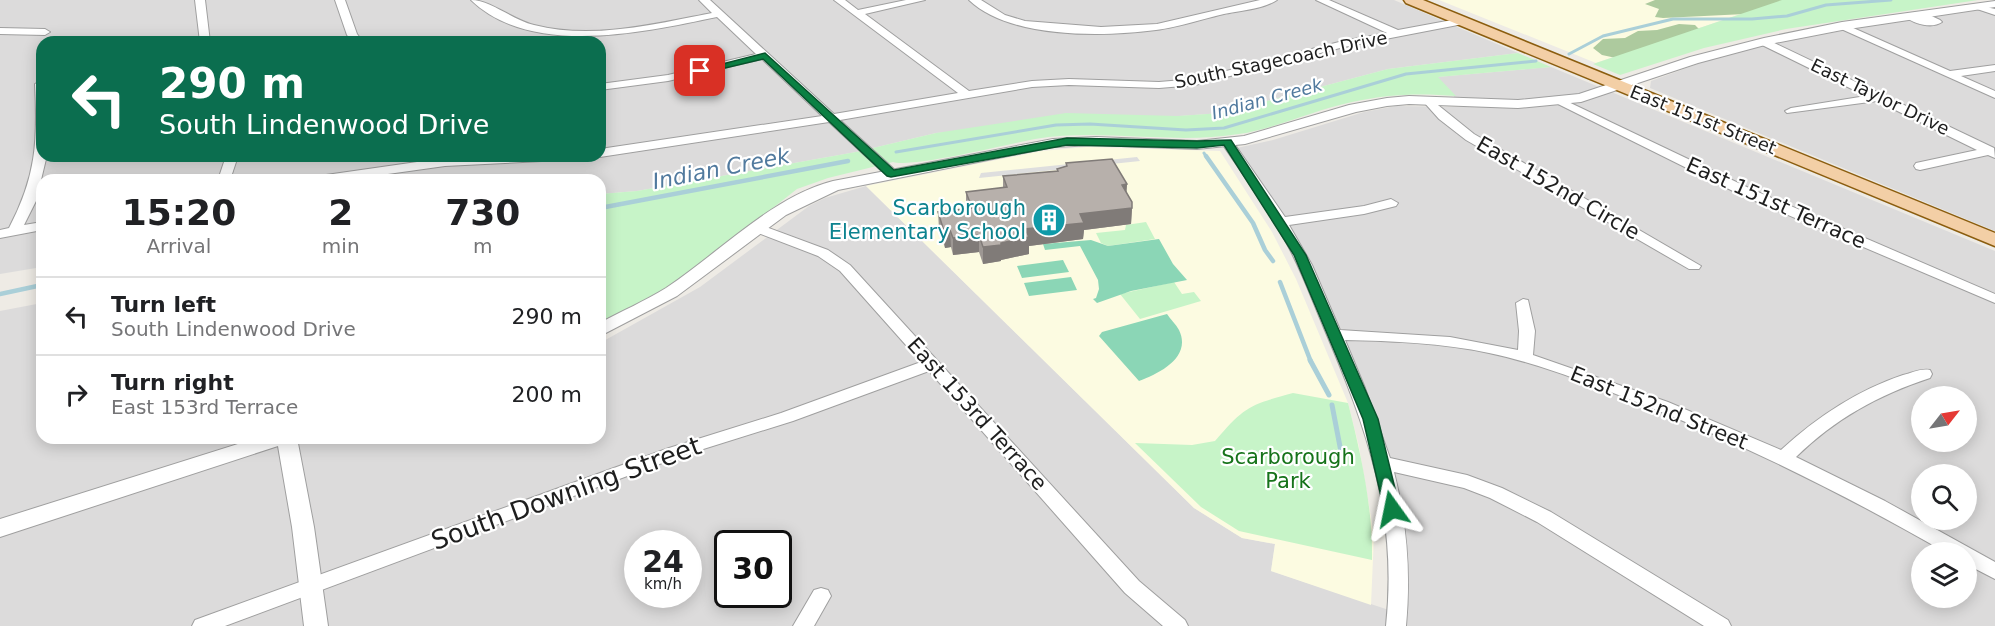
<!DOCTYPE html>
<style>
:root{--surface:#fff;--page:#f6f6f6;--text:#202124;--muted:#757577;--line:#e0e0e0}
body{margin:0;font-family:"DejaVu Sans",sans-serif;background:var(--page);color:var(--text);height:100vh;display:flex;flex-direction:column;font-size:22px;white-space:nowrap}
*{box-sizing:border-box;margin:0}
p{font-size:20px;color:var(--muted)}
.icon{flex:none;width:33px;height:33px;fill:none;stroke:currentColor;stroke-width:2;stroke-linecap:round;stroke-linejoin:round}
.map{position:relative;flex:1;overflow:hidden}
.panel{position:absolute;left:36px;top:174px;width:570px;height:270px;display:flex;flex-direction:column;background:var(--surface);border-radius:18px;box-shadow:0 3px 15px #0003}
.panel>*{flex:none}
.top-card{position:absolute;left:36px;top:36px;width:570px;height:126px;border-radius:18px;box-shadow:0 3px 15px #0003;background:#0b6e4f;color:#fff;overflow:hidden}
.needle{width:39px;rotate:59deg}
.buttons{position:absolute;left:1911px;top:386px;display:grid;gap:12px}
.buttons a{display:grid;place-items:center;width:66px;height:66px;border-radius:50%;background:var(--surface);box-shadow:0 3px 15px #0003;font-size:30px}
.speed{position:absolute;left:624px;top:530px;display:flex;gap:12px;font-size:30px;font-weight:700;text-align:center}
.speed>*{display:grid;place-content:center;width:78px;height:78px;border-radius:50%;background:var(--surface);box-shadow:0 3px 15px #0003;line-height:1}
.speed small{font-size:15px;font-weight:400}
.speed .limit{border:3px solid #111;border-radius:9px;background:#fff;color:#111}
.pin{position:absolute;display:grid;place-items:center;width:51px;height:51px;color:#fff;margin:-26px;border-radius:12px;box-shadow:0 3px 9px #0006}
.me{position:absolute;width:66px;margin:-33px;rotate:348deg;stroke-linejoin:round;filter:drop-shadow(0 0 4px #0008)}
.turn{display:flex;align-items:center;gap:21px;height:126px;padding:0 24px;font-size:27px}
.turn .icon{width:78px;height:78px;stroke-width:2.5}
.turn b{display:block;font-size:42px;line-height:51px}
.eta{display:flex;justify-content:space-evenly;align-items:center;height:102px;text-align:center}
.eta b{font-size:36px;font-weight:600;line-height:42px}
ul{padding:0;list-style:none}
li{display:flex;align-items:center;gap:18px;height:78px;padding:0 24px;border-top:2px solid var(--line)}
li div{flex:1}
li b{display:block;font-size:22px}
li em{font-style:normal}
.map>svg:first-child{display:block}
.residential{fill:#dcdbdb;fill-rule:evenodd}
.education{fill:#fcfbe1}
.forest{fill:#adca9e}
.park{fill:#c7f4c8}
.pitch{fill:#8bd6b6}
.parking{fill:#dedede}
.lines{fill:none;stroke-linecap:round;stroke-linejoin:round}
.stream-far2{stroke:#aacfd8;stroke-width:3}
.stream-far1{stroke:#aacfd8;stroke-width:4.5}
.stream{stroke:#aacfd8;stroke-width:5}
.minor-casing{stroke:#9f9f9f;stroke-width:2}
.tertiary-casing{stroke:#9f9f9f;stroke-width:2}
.primary-casing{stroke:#8b5d0e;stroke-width:3}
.minor{fill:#fff;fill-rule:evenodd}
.tertiary{fill:#fff;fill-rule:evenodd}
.primary{fill:#f3cfa6;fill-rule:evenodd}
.wall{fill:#9d9793}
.shaded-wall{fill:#807b78}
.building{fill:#b7b0ab;stroke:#807b78;stroke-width:1.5}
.route{fill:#0b8043;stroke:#07532c;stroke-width:1.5}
.labels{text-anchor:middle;stroke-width:4.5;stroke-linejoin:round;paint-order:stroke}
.far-street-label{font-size:18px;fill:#1e1e1e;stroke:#fff}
.far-water-label{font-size:18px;font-style:italic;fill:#517a9e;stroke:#fff}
.street-label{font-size:21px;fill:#1e1e1e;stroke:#fff}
.culture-label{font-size:21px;fill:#0d838f;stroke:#fff;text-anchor:end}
.park-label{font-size:21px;fill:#16731a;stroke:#fff}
.water-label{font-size:22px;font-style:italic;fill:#517a9e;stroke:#fff}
.near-street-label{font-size:26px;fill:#1e1e1e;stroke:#fff}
</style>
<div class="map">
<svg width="1995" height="626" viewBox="0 0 1995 626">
<rect width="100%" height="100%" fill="#eeebe5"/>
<!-- residential -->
<path class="residential" d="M0,0H1394L1518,53L1388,69L1222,113L936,133L856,152L637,191L600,194V180H42V267L0,274ZM42,42H600V156H42Z
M1995,8V231L1650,88L1651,81L1703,62L1770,44L1891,22Z
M1551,67L1995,251V626H0V311L42,303V438H600V343L700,287L809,206L825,198L866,186L1194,508L1242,538L1275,544L1271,571L1398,613L1382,463L1307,273L1232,149L1273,140L1364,112L1396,106L1463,107L1437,77ZM1922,396H1966V441H1922ZM1922,474H1966V519H1922ZM638,543H688V594H638ZM728,543H778V594H728ZM1922,552H1966V597H1922Z"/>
<!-- education -->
<path class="education" d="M1439,0H1782L1596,63Z
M1087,147L1220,151L1272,232L1296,279L1348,403L1359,447L1374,535L1371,605L1271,571L1275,544L1242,538L1194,508L866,186L1042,151Z"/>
<!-- forest -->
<path class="forest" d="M1655,0H1797L1745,14L1663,18L1655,17L1659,9L1645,4Z
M1679,24L1695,25L1700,30L1616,58L1602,55L1593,48L1603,39L1625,38L1638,31L1657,30Z"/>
<!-- park -->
<path class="park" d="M1782,0H1978L1786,29L1704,48L1620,75L1593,64Z
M1518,53L1551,67L1438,77L1456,96C1420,93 1388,94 1352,102C1314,110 1278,128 1239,134C1171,145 1103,128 1035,139C1008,144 913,168 893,162L828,178L797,189L695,269L664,289L600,324V194L637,191L856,152L936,133L1066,113L1177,116L1222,113L1388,69Z
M1146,222L1155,239L1108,246L1101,243L1096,233L1125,230L1126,225Z
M1174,282L1182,294L1194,292L1201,301L1140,319L1120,294Z
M1293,393L1348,403C1361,454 1373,508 1372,560L1239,531L1201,507L1135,443L1192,445L1215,441C1245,406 1249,405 1293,393Z"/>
<!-- pitch -->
<path class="pitch" d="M1159,239L1173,264L1187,280L1131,291L1097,303L1093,299L1096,298L1099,289L1098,280L1080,246L1045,250L1043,244L1091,240L1108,246Z
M1063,260L1069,272L1022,278L1017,266Z
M1071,277L1077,290L1029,296L1024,283Z
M1167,314C1170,319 1176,324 1179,330C1192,357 1160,373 1139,381L1099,336L1102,332Z"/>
<!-- parking -->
<path class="parking" d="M1137,157L1140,161L979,178L981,173Z"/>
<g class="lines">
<!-- stream-far2 -->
<path class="stream-far2" d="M1569,54L1603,36L1673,19H1752L1787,16L1826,5L1891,0
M896,152L1056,125L1090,124L1186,130L1224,128L1406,74L1536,61
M1204,153L1207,158"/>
<!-- stream-far1 -->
<path class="stream-far1" d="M1206,156L1253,223L1265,250L1273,261
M600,208L848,161
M1280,282L1311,362
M0,294L42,285"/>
<!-- stream -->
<path class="stream" d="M1310,360L1329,395
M1332,405L1342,457"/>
<!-- minor casing -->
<g class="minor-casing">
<path id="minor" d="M195,0H205L210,42H200Z
M335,0H345L357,34L363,42H353L347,35Z
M471,0C490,0 513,20 534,25C592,40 655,24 712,13L699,0H710L834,114L958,93L834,0H845L858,10L906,0H925L865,14L969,91L1032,81L1069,79L1159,82L1195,79L1343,41L1387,33L1316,0H1329L1398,30L1463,18L1468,21L1463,24L1344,47L1195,85L1159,88L1069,85L1032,87L840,120L895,170L897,173L895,176H887L829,122L600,157L597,156H600V149L822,116L762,59L668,81L600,90V84L668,75L756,54L717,17C645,32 531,58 471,0Z
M969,0H981L1005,15L1025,21L1101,27L1157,24L1260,0H1277C1264,9 1239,11 1224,14C1202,19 1179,27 1156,30C1103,37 1010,39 969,0Z
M1977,5L1995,9V15L1977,9Z
M1923,12L1940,20L1942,22C1932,29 1915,24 1905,17L1910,14L1919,17L1920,13Z
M1842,23L1950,71L1995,65V71L1961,76L1995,91V98L1839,28L1837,26Z
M0,28L45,29L50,32L45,35L0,34Z
M1760,40H1768L1994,148L1995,158L1988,155L1920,170L1916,169L1914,166L1916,163L1977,150L1877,101L1787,113L1785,111L1791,108L1866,96L1760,44Z
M40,81H42V156H46V159L36,201L24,225L42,222V230L0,238V230L9,228C36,177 38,141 35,84Z
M1428,97L1474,134L1701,266L1699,269H1689L1466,140L1439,119L1422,100Z
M1560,98L1751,189L1995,294V303L1741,195L1556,103V99Z
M1227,138L1231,139L1285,217L1364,206L1391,199L1398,203L1396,206L1364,214L1289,225L1312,265L1340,330L1450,337L1518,350L1519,331L1516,303L1523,299L1528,300L1535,331L1533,355L1668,402L1781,450C1817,417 1856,391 1903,375C1912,373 1921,368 1930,370L1932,374L1930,378C1878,395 1835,419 1796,457L1885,501L1995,562V579L1966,564V552H1945C1844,494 1740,442 1631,400C1585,382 1537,363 1489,353C1442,343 1393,341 1345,340L1365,388L1390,458L1467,475L1502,488L1551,512L1728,620L1731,626H1704L1537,522L1490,498L1464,488L1394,472C1407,524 1411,572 1406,626H1386C1398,514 1367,429 1324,328C1312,300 1302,271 1287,244C1268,209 1244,176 1221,142Z
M226,156H238L230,180H218Z
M490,156H567L561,160L445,166L345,180H313L319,176L445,158Z
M758,224L828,250L850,265L1139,581L1185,620L1188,626H1163L1125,593L929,371L793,421L681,456L225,626H192L195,620L669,448L781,413L921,362L840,271L818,256L753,231L751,228L753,225Z
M821,588L828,590L831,596L814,626H793L814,590Z"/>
</g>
<!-- tertiary casing -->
<g class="tertiary-casing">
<path id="tertiary" d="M1995,1V7L1842,30L1765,45L1698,63L1581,102L1518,108L1409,104L1387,106L1356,112L1245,144L1197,149L1096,145L1053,147L838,190L786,215L677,296L600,336V323C622,311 645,301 666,288C718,254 771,197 833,181L1053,139L1096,137L1197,141L1244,136L1349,105L1387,98L1409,96L1518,100L1579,94L1690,57L1764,38L1842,22Z
M257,438H297L314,527L328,626H304L292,527L278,446L0,537V519Z"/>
</g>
<!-- primary casing -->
<g class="primary-casing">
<path id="primary" d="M1404,0H1423L1995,233V246L1406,3Z"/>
</g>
<!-- minor -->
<use href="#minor" class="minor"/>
<!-- tertiary -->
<use href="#tertiary" class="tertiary"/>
<!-- primary -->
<use href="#primary" class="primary"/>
</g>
<!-- wall -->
<path class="wall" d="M1066,163L1127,184L1126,192L1132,208L1131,224L1084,230L1083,239L1029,246V254L1001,260V261L983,264L979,252L953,255L951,247L945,248L939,229L938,212L966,209V192L1003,188V176L1057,171V169L1066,166Z"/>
<!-- shaded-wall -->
<path class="shaded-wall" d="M1127,184L1126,201L1122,185Z
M1132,208L1131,224L1084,230L1083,239L1029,246V254L1001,260V261L983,264V247L1001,243L1025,229L1080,214Z
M950,230L951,247L945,248L944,231Z
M979,235V252L953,255V238Z"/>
<!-- building -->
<path class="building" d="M1112,159L1127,184L1122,185L1132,202V208L1080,214L1084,223L1025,229L1029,237L1001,243V245L983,247L979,235L953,238L950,230L944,231L938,212L972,208L966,192L1007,187L1003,176L1058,171L1057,169L1067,166L1066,163Z"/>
<!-- route -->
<path class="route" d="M765,53L894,170L1067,138L1197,141L1231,140L1306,255L1378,419L1400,509L1398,513L1392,515L1386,513L1384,509L1363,419L1294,255L1224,145L1197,148L1067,145L891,177L887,176L763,59L700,74L695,71Z"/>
<!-- icons -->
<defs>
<g id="building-disc" transform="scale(1.725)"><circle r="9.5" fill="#0f9aa8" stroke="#fff"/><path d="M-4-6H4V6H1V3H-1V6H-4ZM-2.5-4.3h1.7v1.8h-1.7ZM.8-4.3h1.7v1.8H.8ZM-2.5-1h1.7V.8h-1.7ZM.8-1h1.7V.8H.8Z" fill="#fff"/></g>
</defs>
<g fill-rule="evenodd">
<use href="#building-disc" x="1049" y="220"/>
</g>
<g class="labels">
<!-- far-street labels -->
<g class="far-street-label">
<text transform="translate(1281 60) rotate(-12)" y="6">South Stagecoach Drive</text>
<text transform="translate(1880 97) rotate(26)" y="6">East Taylor Drive</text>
<text transform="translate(1703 120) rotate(22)" y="6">East 151st Street</text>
</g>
<!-- far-water labels -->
<g class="far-water-label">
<text transform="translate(1267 99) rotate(-15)" y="6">Indian Creek</text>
</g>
<!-- street labels -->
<g class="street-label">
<text transform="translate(1558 188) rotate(30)" y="7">East 152nd Circle</text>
<text transform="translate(1776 203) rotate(24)" y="7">East 151st Terrace</text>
<text transform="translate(1659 408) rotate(22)" y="7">East 152nd Street</text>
<text transform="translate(977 414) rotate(48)" y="7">East 153rd Terrace</text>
</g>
<!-- culture labels -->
<g class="culture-label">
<text x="1026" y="215">Scarborough<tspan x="1026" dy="24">Elementary School</tspan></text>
</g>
<!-- park labels -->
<g class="park-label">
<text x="1288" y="464">Scarborough<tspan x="1288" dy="24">Park</tspan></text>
</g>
<!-- water labels -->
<g class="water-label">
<text transform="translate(721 168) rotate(-11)" y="8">Indian Creek</text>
</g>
<!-- near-street labels -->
<g class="near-street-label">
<text transform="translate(566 493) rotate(-20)" y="9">South Downing Street</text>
</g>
</g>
</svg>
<div class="buttons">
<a><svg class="needle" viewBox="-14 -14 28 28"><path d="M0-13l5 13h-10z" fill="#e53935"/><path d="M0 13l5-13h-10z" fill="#757577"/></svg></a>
<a><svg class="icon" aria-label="search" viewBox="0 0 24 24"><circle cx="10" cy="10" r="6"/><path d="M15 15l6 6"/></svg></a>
<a><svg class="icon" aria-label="layers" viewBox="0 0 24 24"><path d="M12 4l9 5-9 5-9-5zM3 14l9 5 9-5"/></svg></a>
</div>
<div class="speed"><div>24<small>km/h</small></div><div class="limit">30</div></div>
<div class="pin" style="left:700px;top:71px;background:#d93025"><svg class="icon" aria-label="arrive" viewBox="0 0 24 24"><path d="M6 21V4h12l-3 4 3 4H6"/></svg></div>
<svg class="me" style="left:1392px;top:509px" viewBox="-20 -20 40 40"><path d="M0-17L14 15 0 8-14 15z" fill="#0b8043" stroke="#fff" stroke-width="4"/></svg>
<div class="top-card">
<div class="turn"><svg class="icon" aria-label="left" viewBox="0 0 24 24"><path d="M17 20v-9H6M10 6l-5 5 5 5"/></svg><div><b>290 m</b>South Lindenwood Drive</div></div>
</div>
<section class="panel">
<div class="eta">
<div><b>15:20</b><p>Arrival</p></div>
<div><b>2</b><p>min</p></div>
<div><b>730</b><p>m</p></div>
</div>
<ul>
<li><svg class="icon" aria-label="left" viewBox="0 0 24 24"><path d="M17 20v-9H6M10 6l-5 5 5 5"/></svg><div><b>Turn left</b><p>South Lindenwood Drive</p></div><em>290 m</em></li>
<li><svg class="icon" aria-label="right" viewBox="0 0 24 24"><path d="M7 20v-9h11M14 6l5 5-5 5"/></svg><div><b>Turn right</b><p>East 153rd Terrace</p></div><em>200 m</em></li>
</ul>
</section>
</div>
